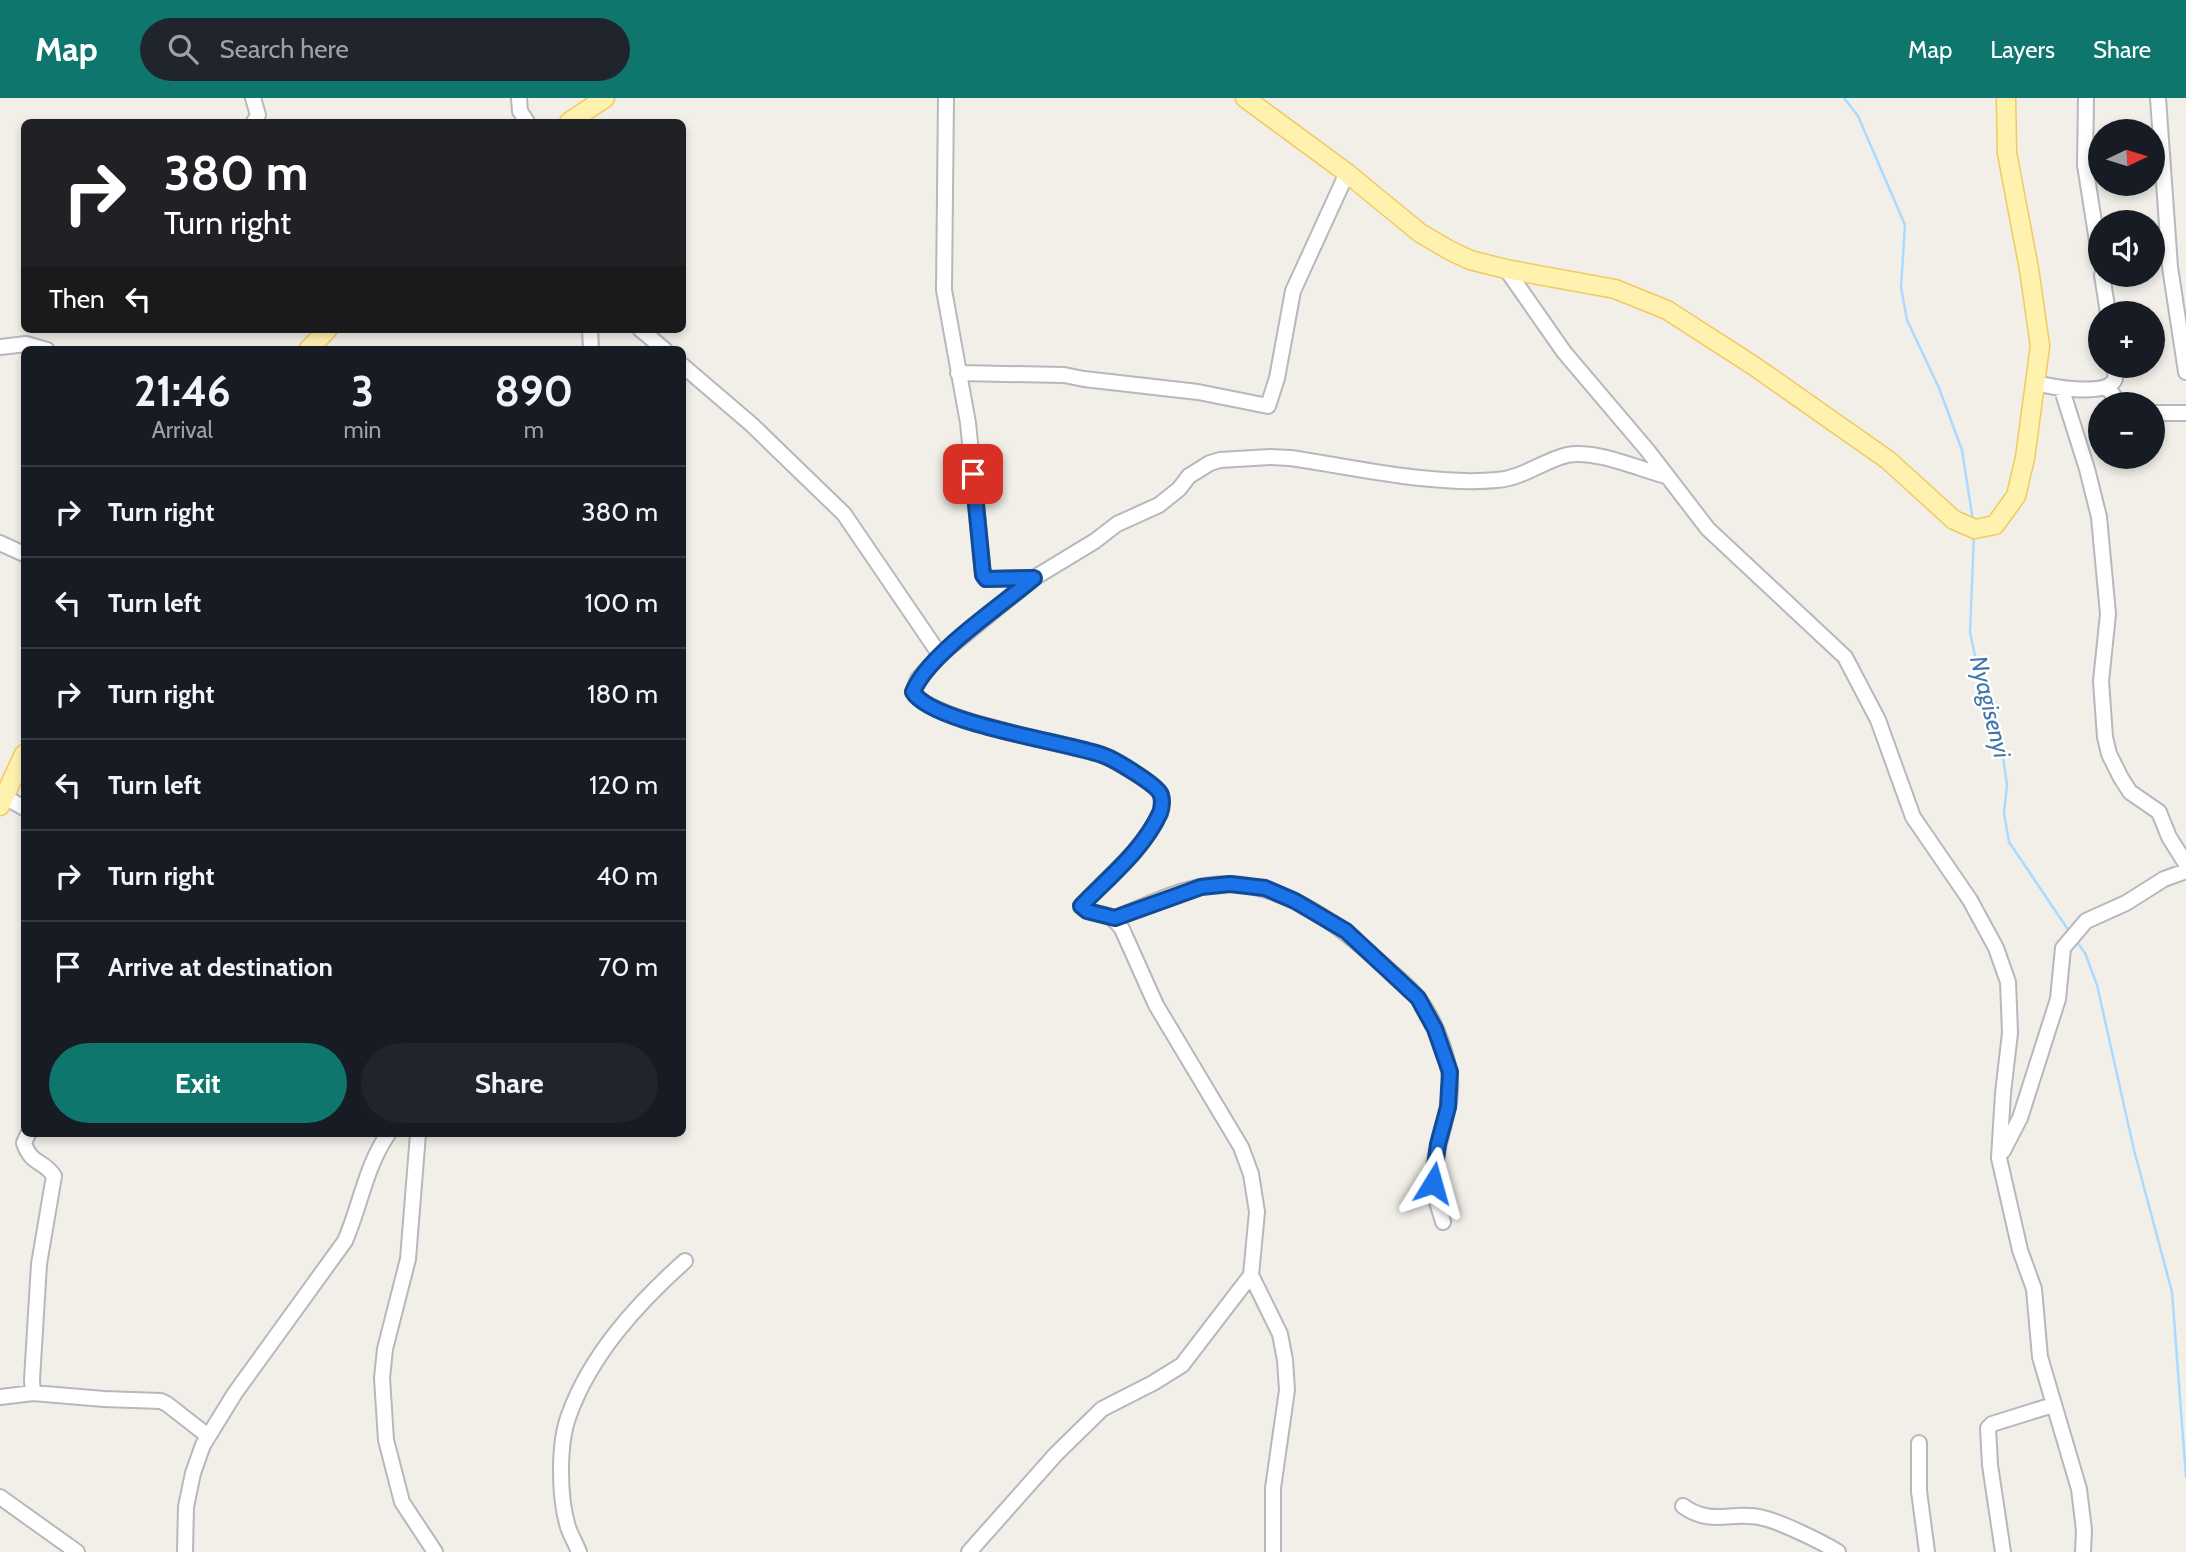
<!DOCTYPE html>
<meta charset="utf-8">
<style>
:root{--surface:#171b24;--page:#20242c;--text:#f1f3f6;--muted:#9ea1a6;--line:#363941;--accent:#0f766e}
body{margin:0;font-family:Cabin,sans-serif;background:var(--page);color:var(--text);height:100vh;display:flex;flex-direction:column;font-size:26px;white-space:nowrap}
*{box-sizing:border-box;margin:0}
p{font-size:23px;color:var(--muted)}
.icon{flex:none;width:38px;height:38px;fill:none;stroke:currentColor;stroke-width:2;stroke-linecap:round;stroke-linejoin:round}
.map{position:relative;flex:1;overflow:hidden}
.panel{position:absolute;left:21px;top:248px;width:665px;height:791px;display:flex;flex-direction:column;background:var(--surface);border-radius:10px;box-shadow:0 4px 10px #0003}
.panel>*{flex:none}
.top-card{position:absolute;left:21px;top:21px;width:665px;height:214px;border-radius:10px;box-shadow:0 4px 10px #0003;background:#202124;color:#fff;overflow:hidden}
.needle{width:46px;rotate:86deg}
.tools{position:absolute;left:2088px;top:21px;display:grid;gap:14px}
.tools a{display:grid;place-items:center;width:77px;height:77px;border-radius:50%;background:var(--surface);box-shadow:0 4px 10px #0003;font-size:35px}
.pin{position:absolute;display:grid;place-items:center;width:60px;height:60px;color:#fff;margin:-30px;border-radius:14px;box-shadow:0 4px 10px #0006}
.me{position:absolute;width:77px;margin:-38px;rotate:8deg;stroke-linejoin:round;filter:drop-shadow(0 0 5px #0008)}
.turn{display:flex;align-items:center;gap:24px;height:147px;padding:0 28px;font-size:32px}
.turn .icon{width:91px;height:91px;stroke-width:2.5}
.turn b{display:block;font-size:49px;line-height:60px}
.then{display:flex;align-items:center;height:66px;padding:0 28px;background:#0003;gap:14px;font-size:26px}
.eta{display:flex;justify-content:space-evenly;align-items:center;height:119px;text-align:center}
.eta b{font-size:42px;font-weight:700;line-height:49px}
.button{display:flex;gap:14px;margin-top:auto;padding:14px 28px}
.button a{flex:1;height:80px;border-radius:42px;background:var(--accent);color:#fff;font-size:28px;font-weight:700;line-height:80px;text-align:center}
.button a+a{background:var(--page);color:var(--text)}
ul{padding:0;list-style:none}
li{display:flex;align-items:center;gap:21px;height:91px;padding:0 28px;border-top:2px solid var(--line)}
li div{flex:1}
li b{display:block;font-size:26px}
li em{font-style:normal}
header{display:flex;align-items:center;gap:42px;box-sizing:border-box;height:98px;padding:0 35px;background:var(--accent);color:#fff}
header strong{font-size:33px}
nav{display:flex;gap:38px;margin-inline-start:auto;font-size:24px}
.search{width:490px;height:63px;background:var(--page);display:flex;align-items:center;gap:18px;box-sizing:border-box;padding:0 24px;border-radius:38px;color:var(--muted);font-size:26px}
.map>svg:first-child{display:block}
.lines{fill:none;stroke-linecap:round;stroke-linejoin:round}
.stream{stroke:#aadaff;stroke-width:2.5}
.minor-casing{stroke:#b5b8bc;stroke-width:18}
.major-casing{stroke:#f2c960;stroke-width:21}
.minor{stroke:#fff;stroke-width:14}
.major{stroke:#fff2af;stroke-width:18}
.route-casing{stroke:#114b97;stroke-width:18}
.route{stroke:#1a73e8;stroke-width:12}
.labels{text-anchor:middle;stroke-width:5;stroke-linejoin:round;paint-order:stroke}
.water-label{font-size:24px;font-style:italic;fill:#4174aa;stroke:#fff}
</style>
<header>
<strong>Map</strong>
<div class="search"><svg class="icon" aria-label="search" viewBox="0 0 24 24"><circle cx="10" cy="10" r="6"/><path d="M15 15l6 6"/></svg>Search here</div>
<nav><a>Map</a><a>Layers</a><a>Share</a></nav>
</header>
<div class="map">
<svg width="2186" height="1454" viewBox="0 0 2186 1454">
<rect width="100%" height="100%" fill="#f1efe8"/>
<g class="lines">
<!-- stream -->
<path class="stream" d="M1844,0L1858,18L1905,127L1901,189L1907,222L1939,290L1962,352L1973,423
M1974,437L1970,534L1978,572L1998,623L2007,687L2004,715L2009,744L2071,836
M2077,844L2085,855L2097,887L2134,1052L2172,1194L2186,1379"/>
<!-- minor casing -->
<g class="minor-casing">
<path id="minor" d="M253,0L258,17L254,24
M519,0L520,13L527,24
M946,0L944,192L968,325L983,477L986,481L1034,480L1095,443L1117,426L1159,407L1179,391L1189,378L1210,365L1220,362L1270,359L1290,360C1354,369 1433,388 1497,382C1523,380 1543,363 1567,357C1594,351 1639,371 1666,378
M2086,0L2085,67L2100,162
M2158,0L2170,169L2186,274
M1506,171L1564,254L1648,353L1708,431L1845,559L1878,622L1913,719L1970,802L1996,850L2008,884L2010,935L2003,995L1999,1060L2020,1152L2034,1191L2040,1259L2079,1391L2084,1432L2083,1454
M2102,177L2108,215
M590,231L591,252
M640,231L665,252
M0,249L26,246L47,252
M682,267L751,326L844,416L940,557L918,581L913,594C931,624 1065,644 1102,657C1113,661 1155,686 1160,695C1163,700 1162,710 1160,715C1143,753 1108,778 1081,808C1096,821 1107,809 1122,831L1156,907L1241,1049L1251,1076L1257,1114L1251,1177L1182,1267L1153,1285L1102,1311L1056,1356L969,1454
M958,275L1064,277L1084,281L1198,294L1268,308L1277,280L1293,193L1347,75
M2036,285C2051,289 2102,298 2113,284C2117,280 2115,273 2115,268
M2107,289L2120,306
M2062,292L2087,371L2099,419L2108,516L2101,583L2105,639L2109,656L2121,680L2130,694L2159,714L2169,739L2186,766
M2152,315H2186
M0,445L24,456
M940,557L1034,480
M5,699L24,710
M1115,820C1151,806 1191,784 1231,786C1291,789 1340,828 1383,867C1394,877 1409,888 1418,900C1433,919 1445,949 1449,973C1456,1010 1433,1047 1433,1083C1433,1096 1440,1112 1443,1124
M418,1036L408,1161L385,1251L382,1280L386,1342L402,1404L435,1454
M2003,1053L2020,1020L2058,901L2063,850L2086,823L2126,805L2164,781L2186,773
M1251,1177L1280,1236L1285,1262L1287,1292L1273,1390V1454
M33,1295L104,1301L161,1303L167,1306L208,1338
M0,1299L33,1295L32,1282L39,1166L54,1078C44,1062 31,1067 24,1045L28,1036
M1919,1345V1393L1927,1454
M0,1399L77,1454
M1683,1408C1712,1429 1733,1412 1763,1420C1781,1424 1822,1444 1838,1454
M185,1454L186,1409L193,1375L203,1347L235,1295L345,1143C361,1106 365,1070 388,1036
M579,1454C576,1446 571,1438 568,1429C559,1400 558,1346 569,1317C591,1256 638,1205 685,1163
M2003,1454L1990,1367L1988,1330L1992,1326L2053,1307"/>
</g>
<!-- major casing -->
<g class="major-casing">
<path id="major" d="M1245,0L1347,75L1420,135L1451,153L1470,162L1506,171L1615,191L1667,212L1754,268L1888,362L1954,422L1975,431L1995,427L2016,398L2025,360L2040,248L2029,171L2007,55L2006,0
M569,24L605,0
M308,252L328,231
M0,708L24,656"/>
</g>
<!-- minor -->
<use href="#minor" class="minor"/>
<!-- major -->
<use href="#major" class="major"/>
</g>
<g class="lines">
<!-- route casing -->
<g class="route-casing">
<path id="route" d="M973,376L983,477L986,481L1034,480C1002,507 927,557 913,594C931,625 1065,644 1102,657C1113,660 1155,686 1160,695C1163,700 1162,710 1160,715C1143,752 1109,779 1081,808L1087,813L1115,820L1201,789L1230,786L1265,790L1295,803L1346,833L1418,900L1435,931L1450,974L1448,1009L1438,1046L1433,1085"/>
</g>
<!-- route -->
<use href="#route" class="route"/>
</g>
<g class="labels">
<!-- water labels -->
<g class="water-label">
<text transform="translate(1990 609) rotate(76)" y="8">Nyagisenyi</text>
</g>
</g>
</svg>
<div class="tools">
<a><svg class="needle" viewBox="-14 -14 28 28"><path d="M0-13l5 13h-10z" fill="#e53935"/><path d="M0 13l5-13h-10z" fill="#9ea1a6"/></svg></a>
<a><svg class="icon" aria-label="sound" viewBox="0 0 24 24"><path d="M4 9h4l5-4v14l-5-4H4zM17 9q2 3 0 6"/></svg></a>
<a>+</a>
<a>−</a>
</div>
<div class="pin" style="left:973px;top:376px;background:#d93025"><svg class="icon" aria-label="arrive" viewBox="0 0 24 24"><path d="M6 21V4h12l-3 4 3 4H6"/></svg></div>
<svg class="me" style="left:1433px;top:1085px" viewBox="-20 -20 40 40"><path d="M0-17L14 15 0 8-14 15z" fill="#1a73e8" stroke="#fff" stroke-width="4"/></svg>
<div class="top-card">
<div class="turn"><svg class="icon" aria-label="right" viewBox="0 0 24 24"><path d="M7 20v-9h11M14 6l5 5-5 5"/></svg><div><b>380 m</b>Turn right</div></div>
<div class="then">Then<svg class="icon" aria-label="left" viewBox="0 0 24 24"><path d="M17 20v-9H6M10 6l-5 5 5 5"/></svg></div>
</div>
<section class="panel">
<div class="eta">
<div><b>21:46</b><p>Arrival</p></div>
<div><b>3</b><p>min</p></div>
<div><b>890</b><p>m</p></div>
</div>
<ul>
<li><svg class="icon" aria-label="right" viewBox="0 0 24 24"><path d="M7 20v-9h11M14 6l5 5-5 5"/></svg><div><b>Turn right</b></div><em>380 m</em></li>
<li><svg class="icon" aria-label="left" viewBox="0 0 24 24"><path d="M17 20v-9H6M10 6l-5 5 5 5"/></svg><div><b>Turn left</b></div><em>100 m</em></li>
<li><svg class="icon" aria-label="right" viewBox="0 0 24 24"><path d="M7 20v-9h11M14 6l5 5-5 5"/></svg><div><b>Turn right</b></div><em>180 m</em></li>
<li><svg class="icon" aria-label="left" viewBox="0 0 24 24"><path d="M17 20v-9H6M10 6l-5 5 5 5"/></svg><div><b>Turn left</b></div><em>120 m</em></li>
<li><svg class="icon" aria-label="right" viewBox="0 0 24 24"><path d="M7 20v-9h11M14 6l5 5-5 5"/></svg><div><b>Turn right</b></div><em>40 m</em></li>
<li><svg class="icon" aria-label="arrive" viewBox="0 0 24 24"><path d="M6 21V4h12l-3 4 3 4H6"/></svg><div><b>Arrive at destination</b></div><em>70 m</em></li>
</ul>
<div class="button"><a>Exit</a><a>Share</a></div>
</section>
</div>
